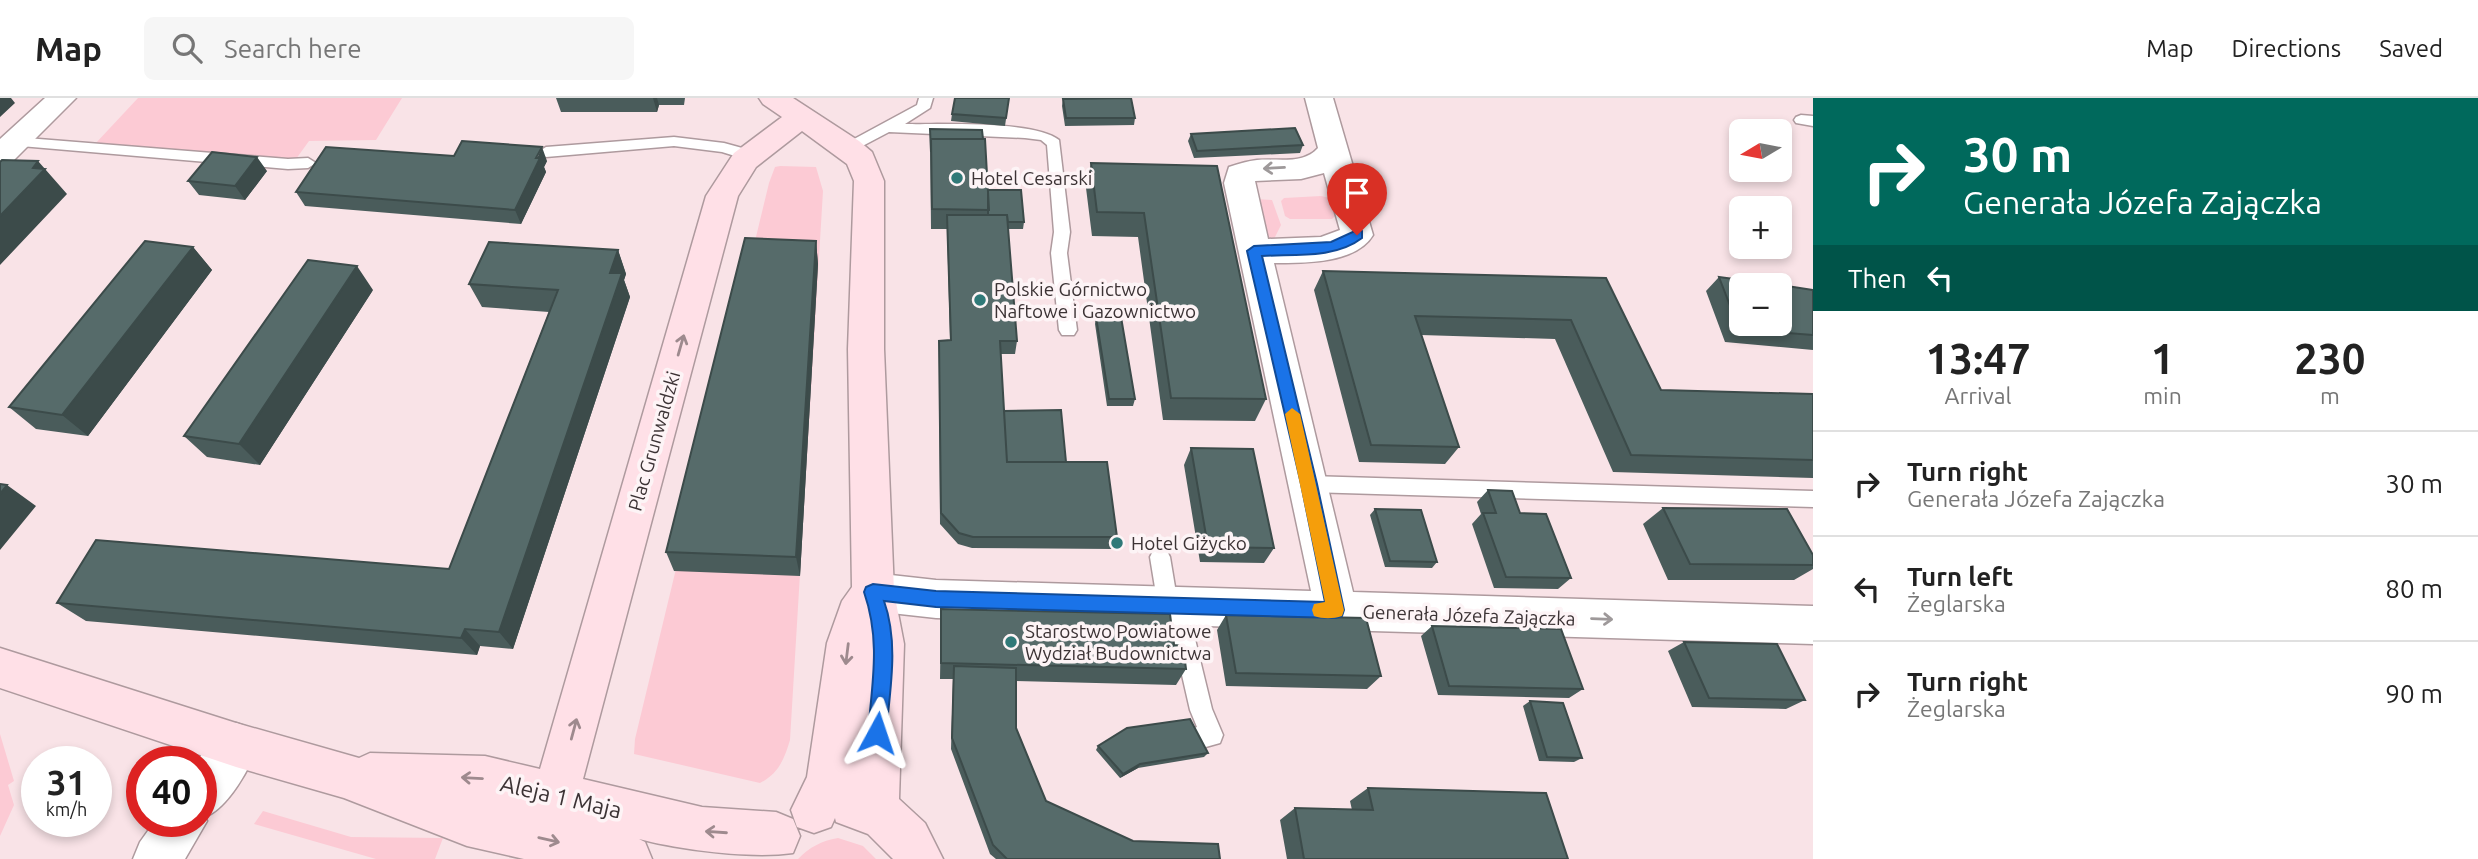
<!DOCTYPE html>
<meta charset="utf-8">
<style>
:root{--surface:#fff;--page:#f6f6f6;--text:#222;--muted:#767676;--line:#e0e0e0}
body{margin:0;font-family:Ubuntu,sans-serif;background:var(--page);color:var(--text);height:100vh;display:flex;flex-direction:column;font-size:26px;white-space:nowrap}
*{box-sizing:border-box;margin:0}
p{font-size:23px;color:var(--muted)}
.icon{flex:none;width:38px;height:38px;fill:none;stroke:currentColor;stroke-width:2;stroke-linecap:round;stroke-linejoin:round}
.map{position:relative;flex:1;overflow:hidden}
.sheet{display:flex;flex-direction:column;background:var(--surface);width:665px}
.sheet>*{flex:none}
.guide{background:#00695c;color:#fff;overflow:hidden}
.needle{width:46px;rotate:260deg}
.buttons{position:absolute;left:1729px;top:21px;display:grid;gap:14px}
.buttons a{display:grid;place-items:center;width:63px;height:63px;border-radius:10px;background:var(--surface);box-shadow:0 4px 10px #0003;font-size:35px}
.speed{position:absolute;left:21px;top:648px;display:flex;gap:14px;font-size:35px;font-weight:700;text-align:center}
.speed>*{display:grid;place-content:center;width:91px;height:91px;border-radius:50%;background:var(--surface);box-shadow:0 4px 10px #0003;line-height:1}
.speed small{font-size:18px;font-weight:400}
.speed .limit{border:10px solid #d22;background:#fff;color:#111}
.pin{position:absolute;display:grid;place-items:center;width:60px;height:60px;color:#fff;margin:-72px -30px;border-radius:50% 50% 50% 0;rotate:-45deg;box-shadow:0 0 7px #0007}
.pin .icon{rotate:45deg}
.me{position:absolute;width:77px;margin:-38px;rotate:5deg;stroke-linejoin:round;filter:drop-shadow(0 0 5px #0008)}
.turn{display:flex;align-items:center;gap:24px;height:147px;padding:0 35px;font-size:32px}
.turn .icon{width:91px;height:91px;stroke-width:2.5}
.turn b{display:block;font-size:49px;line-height:60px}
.then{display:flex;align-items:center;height:66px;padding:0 35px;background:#0003;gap:14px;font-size:26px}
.eta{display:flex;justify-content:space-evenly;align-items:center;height:119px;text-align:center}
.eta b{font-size:42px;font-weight:700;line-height:49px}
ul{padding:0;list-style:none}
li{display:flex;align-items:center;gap:21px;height:105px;padding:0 35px;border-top:2px solid var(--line)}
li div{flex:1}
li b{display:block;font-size:26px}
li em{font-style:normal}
header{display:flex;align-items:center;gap:42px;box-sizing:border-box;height:98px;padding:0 35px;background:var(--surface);border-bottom:2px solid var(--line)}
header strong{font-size:33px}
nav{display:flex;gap:38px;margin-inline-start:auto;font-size:24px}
.search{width:490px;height:63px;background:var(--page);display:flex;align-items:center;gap:18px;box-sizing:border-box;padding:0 24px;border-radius:10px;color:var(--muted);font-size:26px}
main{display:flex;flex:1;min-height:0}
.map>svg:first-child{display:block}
.green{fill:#fccad4}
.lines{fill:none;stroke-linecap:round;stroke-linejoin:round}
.lane-casing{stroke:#ae9a9e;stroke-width:3}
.street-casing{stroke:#ae9a9e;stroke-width:3}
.secondary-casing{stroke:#ae9a9e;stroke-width:3}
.lane{fill:#fff;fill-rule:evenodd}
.street{fill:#fff;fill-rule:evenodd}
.secondary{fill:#ffe0e7;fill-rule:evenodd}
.wall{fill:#4a5c5b}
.shaded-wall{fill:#3c4b4a}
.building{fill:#566b6a;stroke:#3c4b4a;stroke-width:2}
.oneway{stroke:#9e999a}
.oneway2{stroke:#9e8a8e}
.route{fill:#1a73e8;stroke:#114b97;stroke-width:2}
.slow{fill:#f59e0b}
.poi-dot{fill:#307978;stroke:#fdf4f6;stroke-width:2.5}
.labels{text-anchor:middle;stroke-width:7;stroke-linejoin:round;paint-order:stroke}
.poi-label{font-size:19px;fill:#3c3335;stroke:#fdf4f6;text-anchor:start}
.street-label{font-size:19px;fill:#3c3335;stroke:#fdf4f6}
.near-street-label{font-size:23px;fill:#3c3335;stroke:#fdf4f6}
</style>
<header>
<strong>Map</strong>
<div class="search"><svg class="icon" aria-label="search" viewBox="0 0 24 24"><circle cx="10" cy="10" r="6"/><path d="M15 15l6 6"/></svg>Search here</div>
<nav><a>Map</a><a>Directions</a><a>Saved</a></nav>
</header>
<main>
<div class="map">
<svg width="1813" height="761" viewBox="0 0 1813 761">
<rect width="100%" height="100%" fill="#f9e3e7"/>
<!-- green -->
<path class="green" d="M138,0H402L376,42L309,43L296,61L95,46Z
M780,68L816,69L823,93L790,642C784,662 778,676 760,685L634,656L635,641L769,85L775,69Z
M1321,98L1330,100L1335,118L1332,121H1290L1285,118L1281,103L1284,100Z
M1255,101L1272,102L1281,127L1273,143L1265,140Z
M0,636L14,683L8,687L14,707L0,738Z
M263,713L351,739L443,740L435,761H376L254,726Z
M838,740L863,748L876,761H798C810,749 821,743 838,740Z"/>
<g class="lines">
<!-- lane casing -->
<g class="lane-casing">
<path id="lane" d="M919,0H933L930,10L905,26C940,27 1034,22 1059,42L1070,134L1067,155L1077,232L1074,237H1062L1059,232L1051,155L1054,134L1047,47L1041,42L1025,40L889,34L853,53H843L840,50L843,47L917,7Z
M1801,17L1813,18V28L1796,25L1794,22L1796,19Z
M14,39L288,61L308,60L316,65L308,70L288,71L9,47L7,44Z
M674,39L724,45L753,53L756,57L748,62L722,54L674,48L546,59L538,54L546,49Z
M1309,378L1813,393V409L1309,394L1302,392L1299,386L1302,380Z
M1160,450L1167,453L1170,459L1178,507L1195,541L1212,611L1223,637L1220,645L1195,652L1187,649L1184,641L1187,633L1197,629L1190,612L1174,542L1158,508L1150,459L1153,453Z"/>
</g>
<!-- street casing -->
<g class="street-casing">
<path id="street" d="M45,0H76L11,65L0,68V41Z
M1305,0H1333L1373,137C1356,166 1303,165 1274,165L1353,494L1813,508V546L936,520L873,513L858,507L852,494L858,481L873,475L936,482L1311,493L1224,85L1229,69C1238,66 1248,63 1257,62C1278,60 1303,67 1318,50ZM1324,75L1340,132L1321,139L1268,141L1255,83L1301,81Z
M236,625L252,631L259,647C249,671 229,709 205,719L207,723L185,761H133L140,744L155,723H201V663H197L220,631Z"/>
</g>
<!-- secondary casing -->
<g class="secondary-casing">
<path id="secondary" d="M759,0H793L859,43L872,54L884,83V251L894,494L904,546L899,701L925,725L943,761H893L868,736L836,724L835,720L831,729L814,735L797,729L791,712L807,679L827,545L842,503L852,489L848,251L854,83L847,66L802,33L756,69L738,98L583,681L702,709L776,714L793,721L800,738L793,755C752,761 681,752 639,741L645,744L652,761H524L467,748L344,700L236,669L0,590V550L236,625L359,660L370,655L485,658L540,671L706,98L734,55L782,19L763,6Z"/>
</g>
<!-- lane -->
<use href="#lane" class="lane"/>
<!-- street -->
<use href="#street" class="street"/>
<!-- secondary -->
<use href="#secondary" class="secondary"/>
</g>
<!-- wall -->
<path class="wall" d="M556,0H685L684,7H659L657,14H561Z
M1009,0L1005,28L951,23L952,16Z
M1063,1L1135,20L1134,27L1065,28L1062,8Z
M930,31L988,92L1024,124L1023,131H1008L1017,243L1015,256H1001L1004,313L1066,364L1117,439L1113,451L972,450L958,446L940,426L939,243L950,242L947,131H931Z
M1191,36L1303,47L1300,55L1194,60L1188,43Z
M454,58L547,63L544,69L546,74L521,126L305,108L296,94Z
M1091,65L1217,68L1266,301L1255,323L1163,322L1138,139L1092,138L1086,90Z
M267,73L245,102L199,97L188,83Z
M816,143L818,166L800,478L674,473L666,454Z
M193,149L212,172L88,338L36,331L9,309Z
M618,152L626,176L624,182L630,199L513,551L480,548L477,557L86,523L57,505L449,471L549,214L482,209L469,186Z
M1323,173L1606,180L1661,292L1813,296V380L1613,374L1555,241L1421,237L1459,349L1445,366L1359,364L1314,192Z
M1719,179L1813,192V252L1725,244L1706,193Z
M373,192L260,367L207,359L184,338Z
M1096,219L1135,301L1133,308H1107L1095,226Z
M1191,350L1274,450L1264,465L1200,464L1184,367Z
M1488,392L1520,415L1571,480L1558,491L1494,490L1472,426L1481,416L1477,404Z
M1663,410L1813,457V471L1794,482H1668L1643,426Z
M1375,411L1437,464L1432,470L1385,469L1370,417Z
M941,511L1174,547L1186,571L1176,587L1016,583V630L1046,703L1133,743L1220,761H996L990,756L951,651L953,581H940Z
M1226,517L1381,578L1367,591L1226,588L1217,532Z
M1432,528L1583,591L1569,600L1438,597L1421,538Z
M1684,544L1805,602L1786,611L1692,609L1668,553Z
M1530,603L1582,660L1574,664L1539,663L1523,608Z
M1098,648L1208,655L1204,659L1138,670L1120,680L1096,652Z
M1368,690L1568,761H1287L1280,722L1295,710L1352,712L1350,703Z"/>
<!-- shaded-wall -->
<path class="shaded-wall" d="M0,0H11L15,5L0,19Z
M653,0H657L659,7L657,14Z
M542,49L547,63L544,69L546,74L521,126L515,112Z
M257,59L267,73L245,102L235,88Z
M38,63L67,96L0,167V118Z
M816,143L818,166L800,478L796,459Z
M193,149L212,172L88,338L62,317Z
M618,152L626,176L624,182L630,199L513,551L499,534L610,175Z
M357,168L373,192L260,367L239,346Z
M7,387L36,408L0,452V396Z
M465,531L480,548L477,557L461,540Z
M1140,666L1138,670L1120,680L1123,676Z"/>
<!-- building -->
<path class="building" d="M955,0H1009L1006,20L952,16Z
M1131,0L1135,20H1066L1063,1Z
M1295,30L1303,47L1197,53L1191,36Z
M930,31L982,32L983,41H931V54Z
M931,41H985L989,112L932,111Z
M462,43L542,49L536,60H540L515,112L296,94L326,49L454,58Z
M212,54L257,59L235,88L188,83Z
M2,62L38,63L33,70L45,71L0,118V64Z
M1091,65L1217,68L1266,301L1171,300L1144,115L1097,114Z
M988,92H1021L1024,124H1008L1007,117H988Z
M947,117H1007L1017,243H1000L1007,364H1107L1117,439H973L959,435L941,415L939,243L951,242Z
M745,140L816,143L796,459L666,454Z
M145,143L193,149L62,317L9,309Z
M489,144L618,152L610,175H622L499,534L465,531L461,540L57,505L96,442L449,471L558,192L469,186Z
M308,162L357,168L239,346L184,338Z
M1323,173L1606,180L1661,292L1813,296V362L1631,357L1571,222L1415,218L1459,349L1371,347Z
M1719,179L1779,187H1741V226H1780V187L1813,192V237L1739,231Z
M1096,219H1121L1135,301H1109Z
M1061,312L1066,364H1007L1004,313Z
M1191,350L1253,351L1274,450L1208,449Z
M0,386L7,387L0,396Z
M1488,392L1512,393L1520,415L1546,416L1571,480L1506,479L1483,415H1496Z
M1663,410L1787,411L1813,457V467L1690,466Z
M1375,411L1421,412L1437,464L1390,463Z
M941,511L1170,516L1174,547L1183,548L1186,571L941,565Z
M1226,517L1366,520L1381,578L1236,575Z
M1432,528L1561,531L1583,591L1449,588Z
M1684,544L1777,546L1805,602L1709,600Z
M954,568L1016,570V630L1046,703L1133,743L1218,746L1220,761H1007L993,747L952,640Z
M1530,603L1563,605L1582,660L1547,659Z
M1190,621L1208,655L1140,666L1123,676L1098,648L1127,630Z
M1368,690L1546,695L1568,761H1304L1295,710L1373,712Z"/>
<!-- one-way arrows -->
<defs><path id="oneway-shaft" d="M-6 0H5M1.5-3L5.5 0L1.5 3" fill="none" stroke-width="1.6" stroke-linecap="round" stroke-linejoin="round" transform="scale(1.75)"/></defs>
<g class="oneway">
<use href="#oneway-shaft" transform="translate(1274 70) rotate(177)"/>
<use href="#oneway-shaft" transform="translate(1602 521) rotate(2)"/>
</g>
<g class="oneway2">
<use href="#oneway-shaft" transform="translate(681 247) rotate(-74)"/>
<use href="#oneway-shaft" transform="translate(847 556) rotate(97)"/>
<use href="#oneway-shaft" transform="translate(574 631) rotate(-75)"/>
<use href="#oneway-shaft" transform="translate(472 680) rotate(-177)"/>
<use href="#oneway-shaft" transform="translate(716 734) rotate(-176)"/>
<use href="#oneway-shaft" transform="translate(549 742) rotate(13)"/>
</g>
<!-- route -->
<path class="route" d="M1357,132L1362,133V140C1335,161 1294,156 1262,158L1317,386L1344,512L1342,518L1336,520L936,509L884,503C899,545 890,592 886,635L884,642L877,645L871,642L868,635C872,585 881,543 864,494L866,489L873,486L936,493L1325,504L1301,386L1247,153L1254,148L1331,144Z"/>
<!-- slow -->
<path class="slow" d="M1292,310L1300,316L1344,512L1342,518C1333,521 1323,521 1314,518L1312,512L1314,506L1325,504L1285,316Z"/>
<!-- markers -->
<g class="poi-dot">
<circle cx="957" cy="80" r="7"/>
<circle cx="980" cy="202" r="7"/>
<circle cx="1117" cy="445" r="7"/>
<circle cx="1011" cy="544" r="7"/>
</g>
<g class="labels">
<!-- poi labels -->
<g class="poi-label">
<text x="971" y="87">Hotel Cesarski</text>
<text x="994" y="198">Polskie Górnictwo<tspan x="994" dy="22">Naftowe i Gazownictwo</tspan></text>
<text x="1131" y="452">Hotel Giżycko</text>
<text x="1025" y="540">Starostwo Powiatowe<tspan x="1025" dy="22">Wydział Budownictwa</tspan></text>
</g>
<!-- street labels -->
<g class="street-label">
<text transform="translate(654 343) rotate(-74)" y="7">Plac Grunwaldzki</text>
<text transform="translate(1469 517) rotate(2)" y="7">Generała Józefa Zajączka</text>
</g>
<!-- near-street labels -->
<g class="near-street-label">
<text transform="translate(561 699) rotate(13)" y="8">Aleja 1 Maja</text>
</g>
</g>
</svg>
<div class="buttons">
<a><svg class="needle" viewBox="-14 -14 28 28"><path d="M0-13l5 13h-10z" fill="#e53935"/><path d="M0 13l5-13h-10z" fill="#767676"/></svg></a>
<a>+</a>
<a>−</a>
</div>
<div class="speed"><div>31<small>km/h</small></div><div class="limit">40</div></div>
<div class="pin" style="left:1357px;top:137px;background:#d93025"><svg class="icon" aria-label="arrive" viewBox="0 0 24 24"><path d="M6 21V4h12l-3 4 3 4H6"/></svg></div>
<svg class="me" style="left:877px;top:635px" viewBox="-20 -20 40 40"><path d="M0-17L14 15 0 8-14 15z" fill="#1a73e8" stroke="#fff" stroke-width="4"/></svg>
</div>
<section class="sheet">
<div class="guide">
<div class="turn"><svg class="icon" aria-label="right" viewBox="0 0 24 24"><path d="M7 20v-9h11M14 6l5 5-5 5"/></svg><div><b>30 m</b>Generała Józefa Zajączka</div></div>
<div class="then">Then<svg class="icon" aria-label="left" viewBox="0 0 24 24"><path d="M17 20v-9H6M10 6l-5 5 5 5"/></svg></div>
</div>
<div class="eta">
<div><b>13:47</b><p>Arrival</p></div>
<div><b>1</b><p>min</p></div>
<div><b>230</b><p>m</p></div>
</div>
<ul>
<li><svg class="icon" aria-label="right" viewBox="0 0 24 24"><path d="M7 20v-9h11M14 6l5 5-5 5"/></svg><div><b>Turn right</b><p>Generała Józefa Zajączka</p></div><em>30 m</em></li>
<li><svg class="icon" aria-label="left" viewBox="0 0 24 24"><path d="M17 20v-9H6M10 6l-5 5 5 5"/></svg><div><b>Turn left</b><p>Żeglarska</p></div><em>80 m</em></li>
<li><svg class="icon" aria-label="right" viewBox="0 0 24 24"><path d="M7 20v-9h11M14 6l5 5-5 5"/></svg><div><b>Turn right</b><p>Żeglarska</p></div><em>90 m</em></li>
</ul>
</section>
</main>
